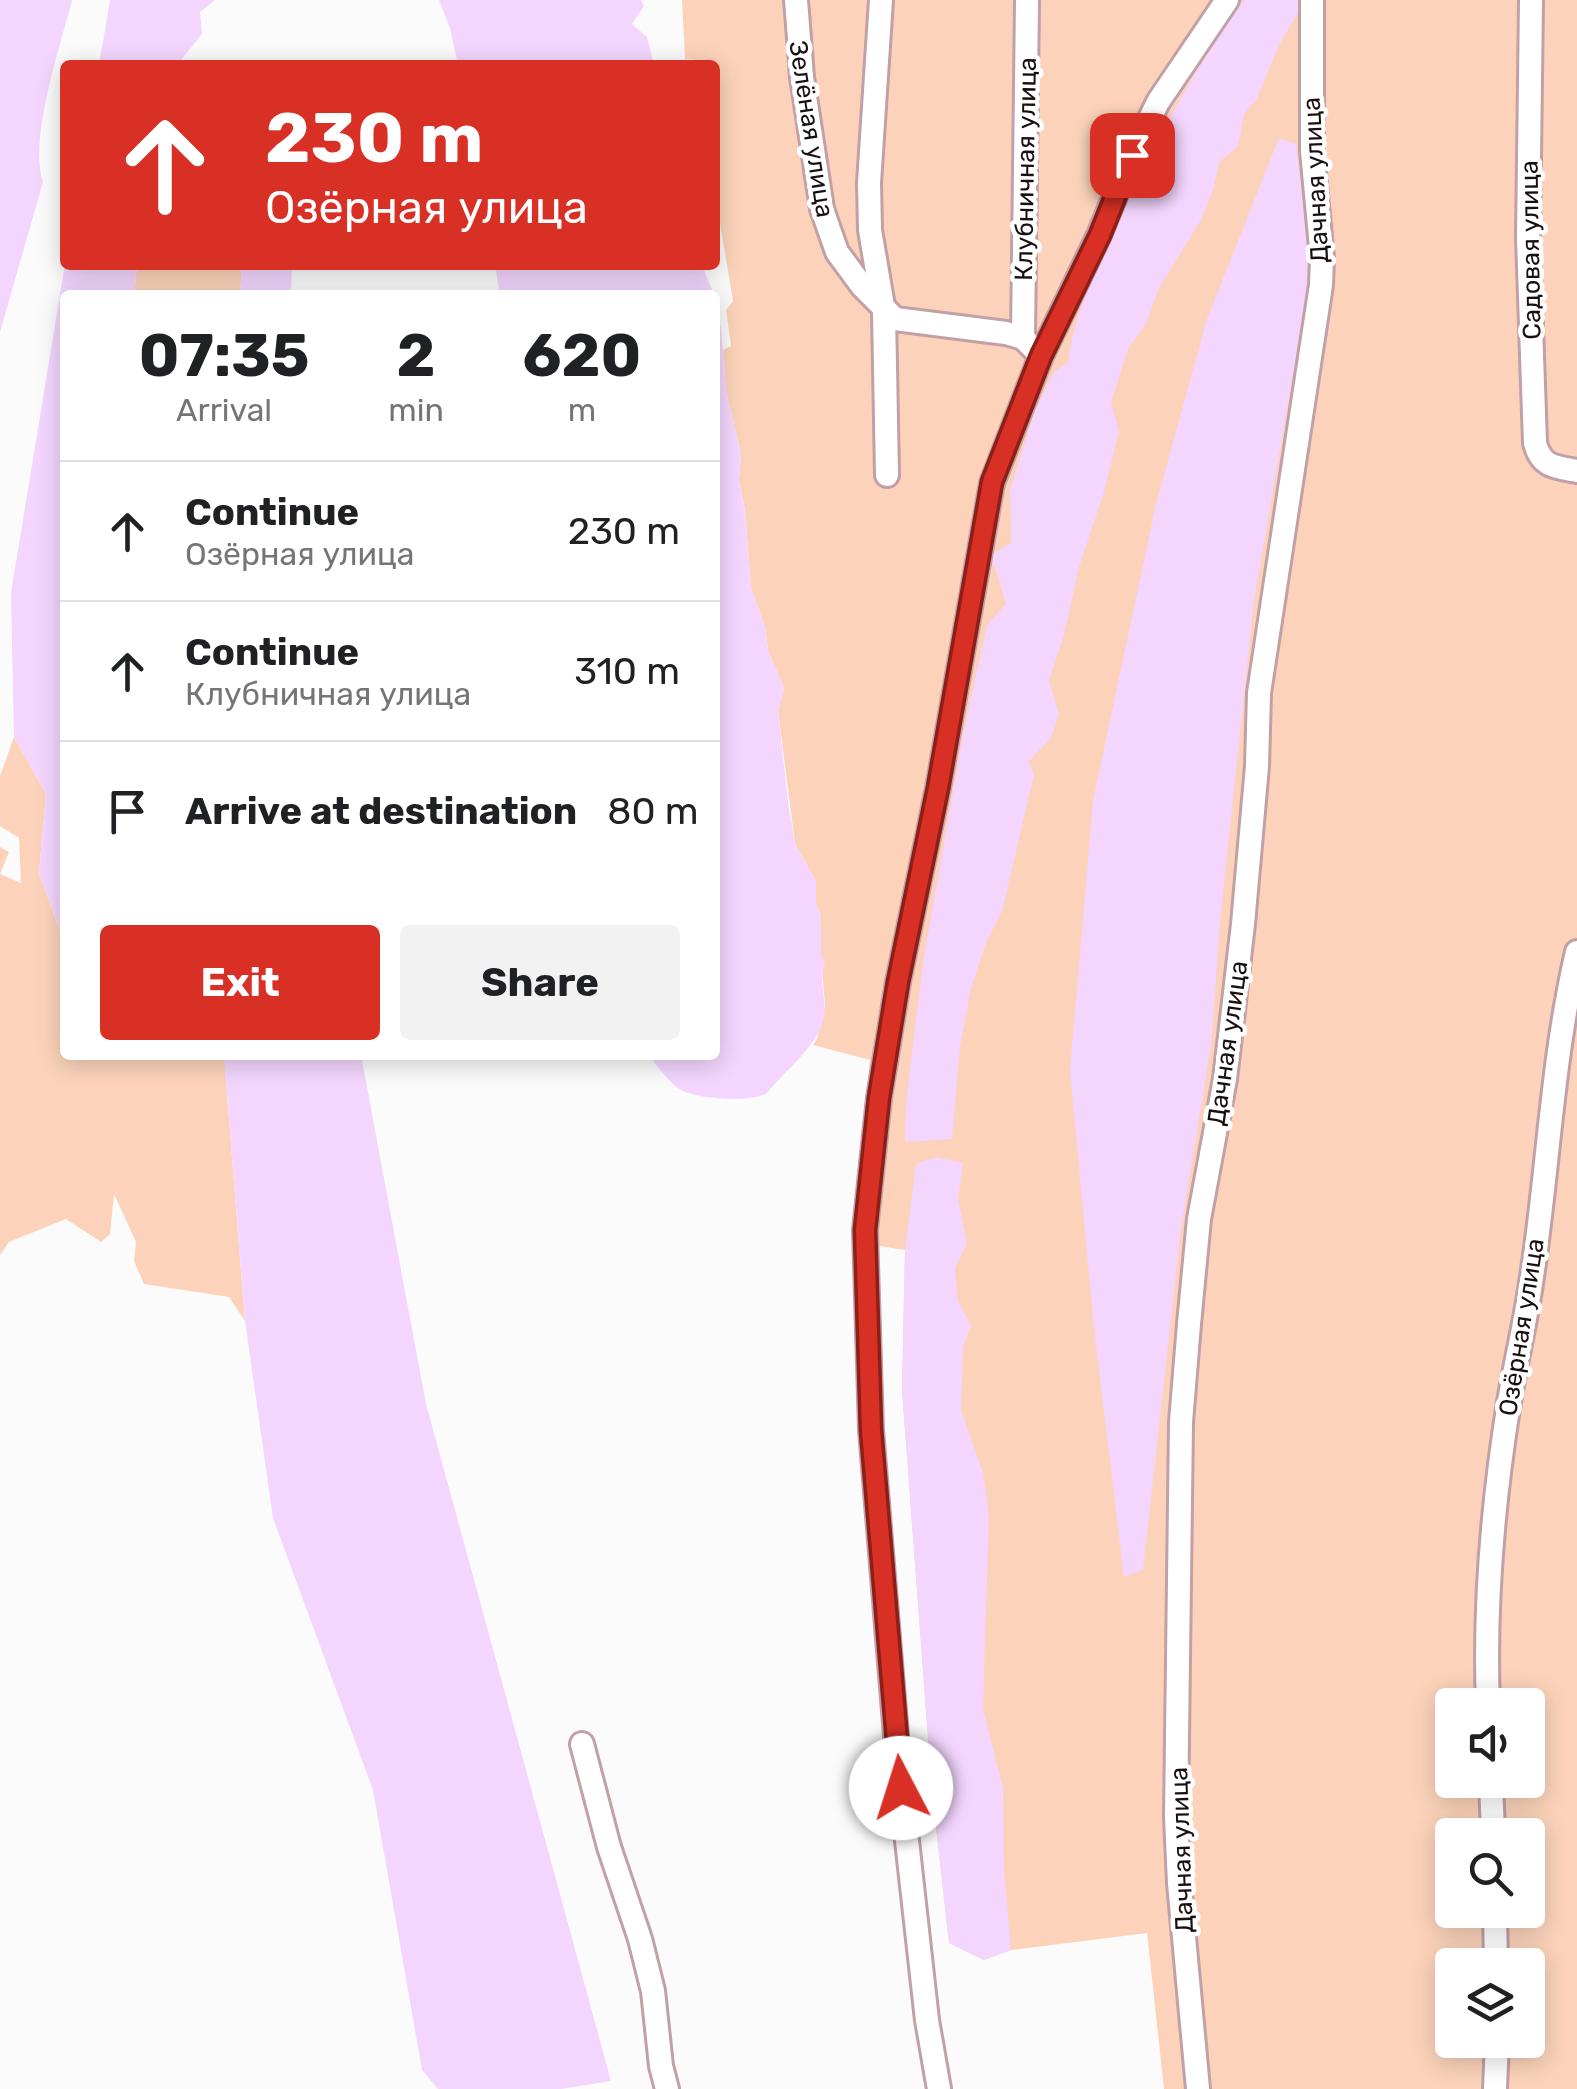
<!DOCTYPE html>
<meta charset="utf-8">
<style>
:root{--surface:#fff;--page:#f2f2f2;--text:#202124;--muted:#757577;--line:#e0e0e0;--accent:#d93025}
body{margin:0;font-family:Rubik,sans-serif;background:var(--page);color:var(--text);height:100vh;display:flex;flex-direction:column;font-size:38px;white-space:nowrap}
*{box-sizing:border-box;margin:0}
p{font-size:32px;color:var(--muted)}
.icon{flex:none;width:55px;height:55px;fill:none;stroke:currentColor;stroke-width:2;stroke-linecap:round;stroke-linejoin:round}
.map{position:relative;flex:1;overflow:hidden}
.side{position:absolute;left:60px;top:290px;width:660px;height:770px;display:flex;flex-direction:column;background:var(--surface);border-radius:10px;box-shadow:0 5px 25px #0003}
.side>*{flex:none}
.banner{position:absolute;left:60px;top:60px;width:660px;height:210px;border-radius:10px;box-shadow:0 5px 25px #0003;background:#d93025;color:#fff;overflow:hidden}
.tools{position:absolute;left:1435px;top:1688px;display:grid;gap:20px}
.tools a{display:grid;place-items:center;width:110px;height:110px;border-radius:10px;background:var(--surface);box-shadow:0 5px 25px #0003;font-size:50px}
.pin{position:absolute;display:grid;place-items:center;width:85px;height:85px;color:#fff;margin:-42px;border-radius:20px;box-shadow:0 5px 15px #0006}
.me{position:absolute;width:110px;margin:-55px;rotate:355deg;stroke-linejoin:round;filter:drop-shadow(0 0 8px #0008)}
.turn{display:flex;align-items:center;gap:35px;height:210px;padding:0 40px;font-size:45px}
.turn .icon{width:130px;height:130px;stroke-width:2.5}
.turn b{display:block;font-size:70px;line-height:85px}
.eta{display:flex;justify-content:space-evenly;align-items:center;height:170px;text-align:center}
.eta b{font-size:60px;font-weight:700;line-height:70px}
.action{display:flex;gap:20px;margin-top:auto;padding:20px 40px}
.action a{flex:1;height:115px;border-radius:10px;background:var(--accent);color:#fff;font-size:40px;font-weight:700;line-height:115px;text-align:center}
.action a+a{background:var(--page);color:var(--text)}
ul{padding:0;list-style:none}
li{display:flex;align-items:center;gap:30px;height:140px;padding:0 40px;border-top:2px solid var(--line)}
li div{flex:1}
li b{display:block;font-size:38px}
li em{font-style:normal}
.map>svg:first-child{display:block}
.green{fill:#fcd3ba;fill-rule:evenodd}
.water{fill:#f3d5fd}
.lines{fill:none;stroke-linecap:round;stroke-linejoin:round}
.minor-casing{stroke:#c1a0a6;stroke-width:28}
.minor{stroke:#fff;stroke-width:22}
.route-casing{stroke:#8d1f18;stroke-width:25}
.route{stroke:#d93025;stroke-width:18}
.labels{text-anchor:middle;stroke-width:9;stroke-linejoin:round;paint-order:stroke}
.street-label{font-size:25px;fill:#190e10;stroke:#fff}
</style>
<div class="map">
<svg width="1577" height="2089" viewBox="0 0 1577 2089">
<rect width="100%" height="100%" fill="#fbfbfb"/>
<!-- green -->
<path class="green" d="M682,0H1577V2089H1164L1147,1933L1011,1950L984,1960L949,1943L932,1791L902,1390L905,1250L853,1242L870,1060L813,1045L817,1039L825,1006L820,941L821,916L816,904V881L795,844L778,711L784,688L768,651L765,627L751,588L745,511L739,479L741,454L726,391L723,350L731,346L726,310L733,301L720,223L715,220V65H693V59H685ZM1452,1705H1528V1780H1452ZM1452,1835H1528V1910H1452ZM1452,1965H1528V2040H1452Z
M137,265H242L240,295H134Z
M14,737L46,794L39,873L65,945V1055H224L245,1321L229,1297L144,1284L134,1261L136,1242L114,1194L110,1234L101,1242L66,1219L9,1242L0,1255V847L9,852L0,874L21,883L19,838L0,826V776Z"/>
<!-- water -->
<path class="water" d="M0,0H72C61,44 28,141 43,182L0,332Z
M110,0H215L200,12L202,34L177,65H99Z
M439,0H641L644,6L632,24L647,37L654,65H458L450,28Z
M1244,0H1302L1301,8L1279,45L1256,100L1244,114L1238,146L1219,162L1214,187L1202,218L1159,288L1146,324L1128,349L1111,403L1119,431L1104,492L1079,567L1064,635L1049,681L1059,714L1051,738L1029,761L1034,775L1002,911L986,943L971,988L960,1046L952,1139L905,1142L906,1103L923,962L963,736L987,625L1006,604L991,555L1011,543L1010,490L1035,411L1054,372L1068,362C1076,306 1101,256 1125,205C1160,133 1197,64 1244,0Z
M1279,138L1296,144L1311,269L1254,601L1221,912L1211,1046L1181,1229L1143,1570L1124,1577L1094,1329L1070,1070L1093,801L1156,504L1207,319Z
M65,264L137,265L134,295H65V945L39,873L46,794L14,737L11,593Z
M242,265H292L291,295H240Z
M495,265H702L714,295H500Z
M715,299L721,328L726,391L741,454L739,479L745,511L751,588L765,627L768,651L784,688L778,711L788,802L795,844L816,881V904L821,916V954L825,963C818,980 827,999 824,1018C819,1044 784,1072 767,1093C750,1103 698,1099 681,1090C669,1083 657,1065 648,1055H715Z
M224,1055H361L426,1404L611,2081L561,2089H438L422,2070L373,1790L273,1518L245,1321Z
M936,1157L963,1163L958,1199L967,1244L955,1268L958,1301L971,1325L963,1347L961,1410L983,1473L989,1515L983,1709L1003,1788L1004,1871L1011,1950L984,1960L949,1943L932,1791L902,1390L905,1250L916,1164Z"/>
<g class="lines">
<!-- minor casing -->
<g class="minor-casing">
<path id="minor" d="M796,0L802,77L822,209L837,252L862,286L895,319L1006,333L1023,338L1041,356
M881,0L869,183L870,230L884,312L887,475
M1531,0L1528,238L1535,443C1541,467 1555,467 1577,471
M1023,338L1027,0
M1488,1705C1484,1604 1493,1502 1509,1402C1515,1365 1524,1328 1530,1290C1548,1178 1551,1063 1577,952
M582,1744L609,1847L640,1939L653,1991L661,2066L667,2089
M1491,1780L1493,1835
M1495,1910L1496,1965
M939,2089L927,2020L898,1760L871,1430L865,1230L879,1098L898,982L938,788L992,483L1041,356L1099,235L1132,155L1158,102L1227,0
M1198,2089L1179,1883L1176,1817L1181,1422L1189,1324L1199,1219L1225,1079L1243,924L1257,766L1259,693L1321,285L1322,258L1312,151V0
M1495,2089L1497,2040"/>
</g>
<!-- minor -->
<use href="#minor" class="minor"/>
</g>
<g class="lines">
<!-- route casing -->
<g class="route-casing">
<path id="route" d="M901,1788L871,1430L865,1230L879,1098L898,982L938,788L992,482L1041,356L1100,235L1132,155"/>
</g>
<!-- route -->
<use href="#route" class="route"/>
</g>
<g class="labels">
<!-- street labels -->
<g class="street-label">
<text transform="translate(812 129) rotate(81)" y="9">Зелёная улица</text>
<text transform="translate(1025 169) rotate(-89)" y="9">Клубничная улица</text>
<text transform="translate(1315 180) rotate(-93)" y="9">Дачная улица</text>
<text transform="translate(1530 250) rotate(-91)" y="9">Садовая улица</text>
<text transform="translate(1227 1043) rotate(-82)" y="9">Дачная улица</text>
<text transform="translate(1521 1327) rotate(-81)" y="9">Озёрная улица</text>
<text transform="translate(1181 1850) rotate(-92)" y="9">Дачная улица</text>
</g>
</g>
</svg>
<div class="tools">
<a><svg class="icon" aria-label="sound" viewBox="0 0 24 24"><path d="M4 9h4l5-4v14l-5-4H4zM17 9q2 3 0 6"/></svg></a>
<a><svg class="icon" aria-label="search" viewBox="0 0 24 24"><circle cx="10" cy="10" r="6"/><path d="M15 15l6 6"/></svg></a>
<a><svg class="icon" aria-label="layers" viewBox="0 0 24 24"><path d="M12 4l9 5-9 5-9-5zM3 14l9 5 9-5"/></svg></a>
</div>
<div class="pin" style="left:1132px;top:155px;background:#d93025"><svg class="icon" aria-label="arrive" viewBox="0 0 24 24"><path d="M6 21V4h12l-3 4 3 4H6"/></svg></div>
<svg class="me" style="left:901px;top:1788px" viewBox="-20 -20 40 40"><circle r="19" fill="#fff"/><path d="M0-13L10 11 0 6-10 11z" fill="#d93025"/></svg>
<div class="banner">
<div class="turn"><svg class="icon" aria-label="ahead" viewBox="0 0 24 24"><path d="M12 20V5M6 11l6-6 6 6"/></svg><div><b>230 m</b>Озёрная улица</div></div>
</div>
<section class="side">
<div class="eta">
<div><b>07:35</b><p>Arrival</p></div>
<div><b>2</b><p>min</p></div>
<div><b>620</b><p>m</p></div>
</div>
<ul>
<li><svg class="icon" aria-label="ahead" viewBox="0 0 24 24"><path d="M12 20V5M6 11l6-6 6 6"/></svg><div><b>Continue</b><p>Озёрная улица</p></div><em>230 m</em></li>
<li><svg class="icon" aria-label="ahead" viewBox="0 0 24 24"><path d="M12 20V5M6 11l6-6 6 6"/></svg><div><b>Continue</b><p>Клубничная улица</p></div><em>310 m</em></li>
<li><svg class="icon" aria-label="arrive" viewBox="0 0 24 24"><path d="M6 21V4h12l-3 4 3 4H6"/></svg><div><b>Arrive at destination</b></div><em>80 m</em></li>
</ul>
<div class="action"><a>Exit</a><a>Share</a></div>
</section>
</div>
